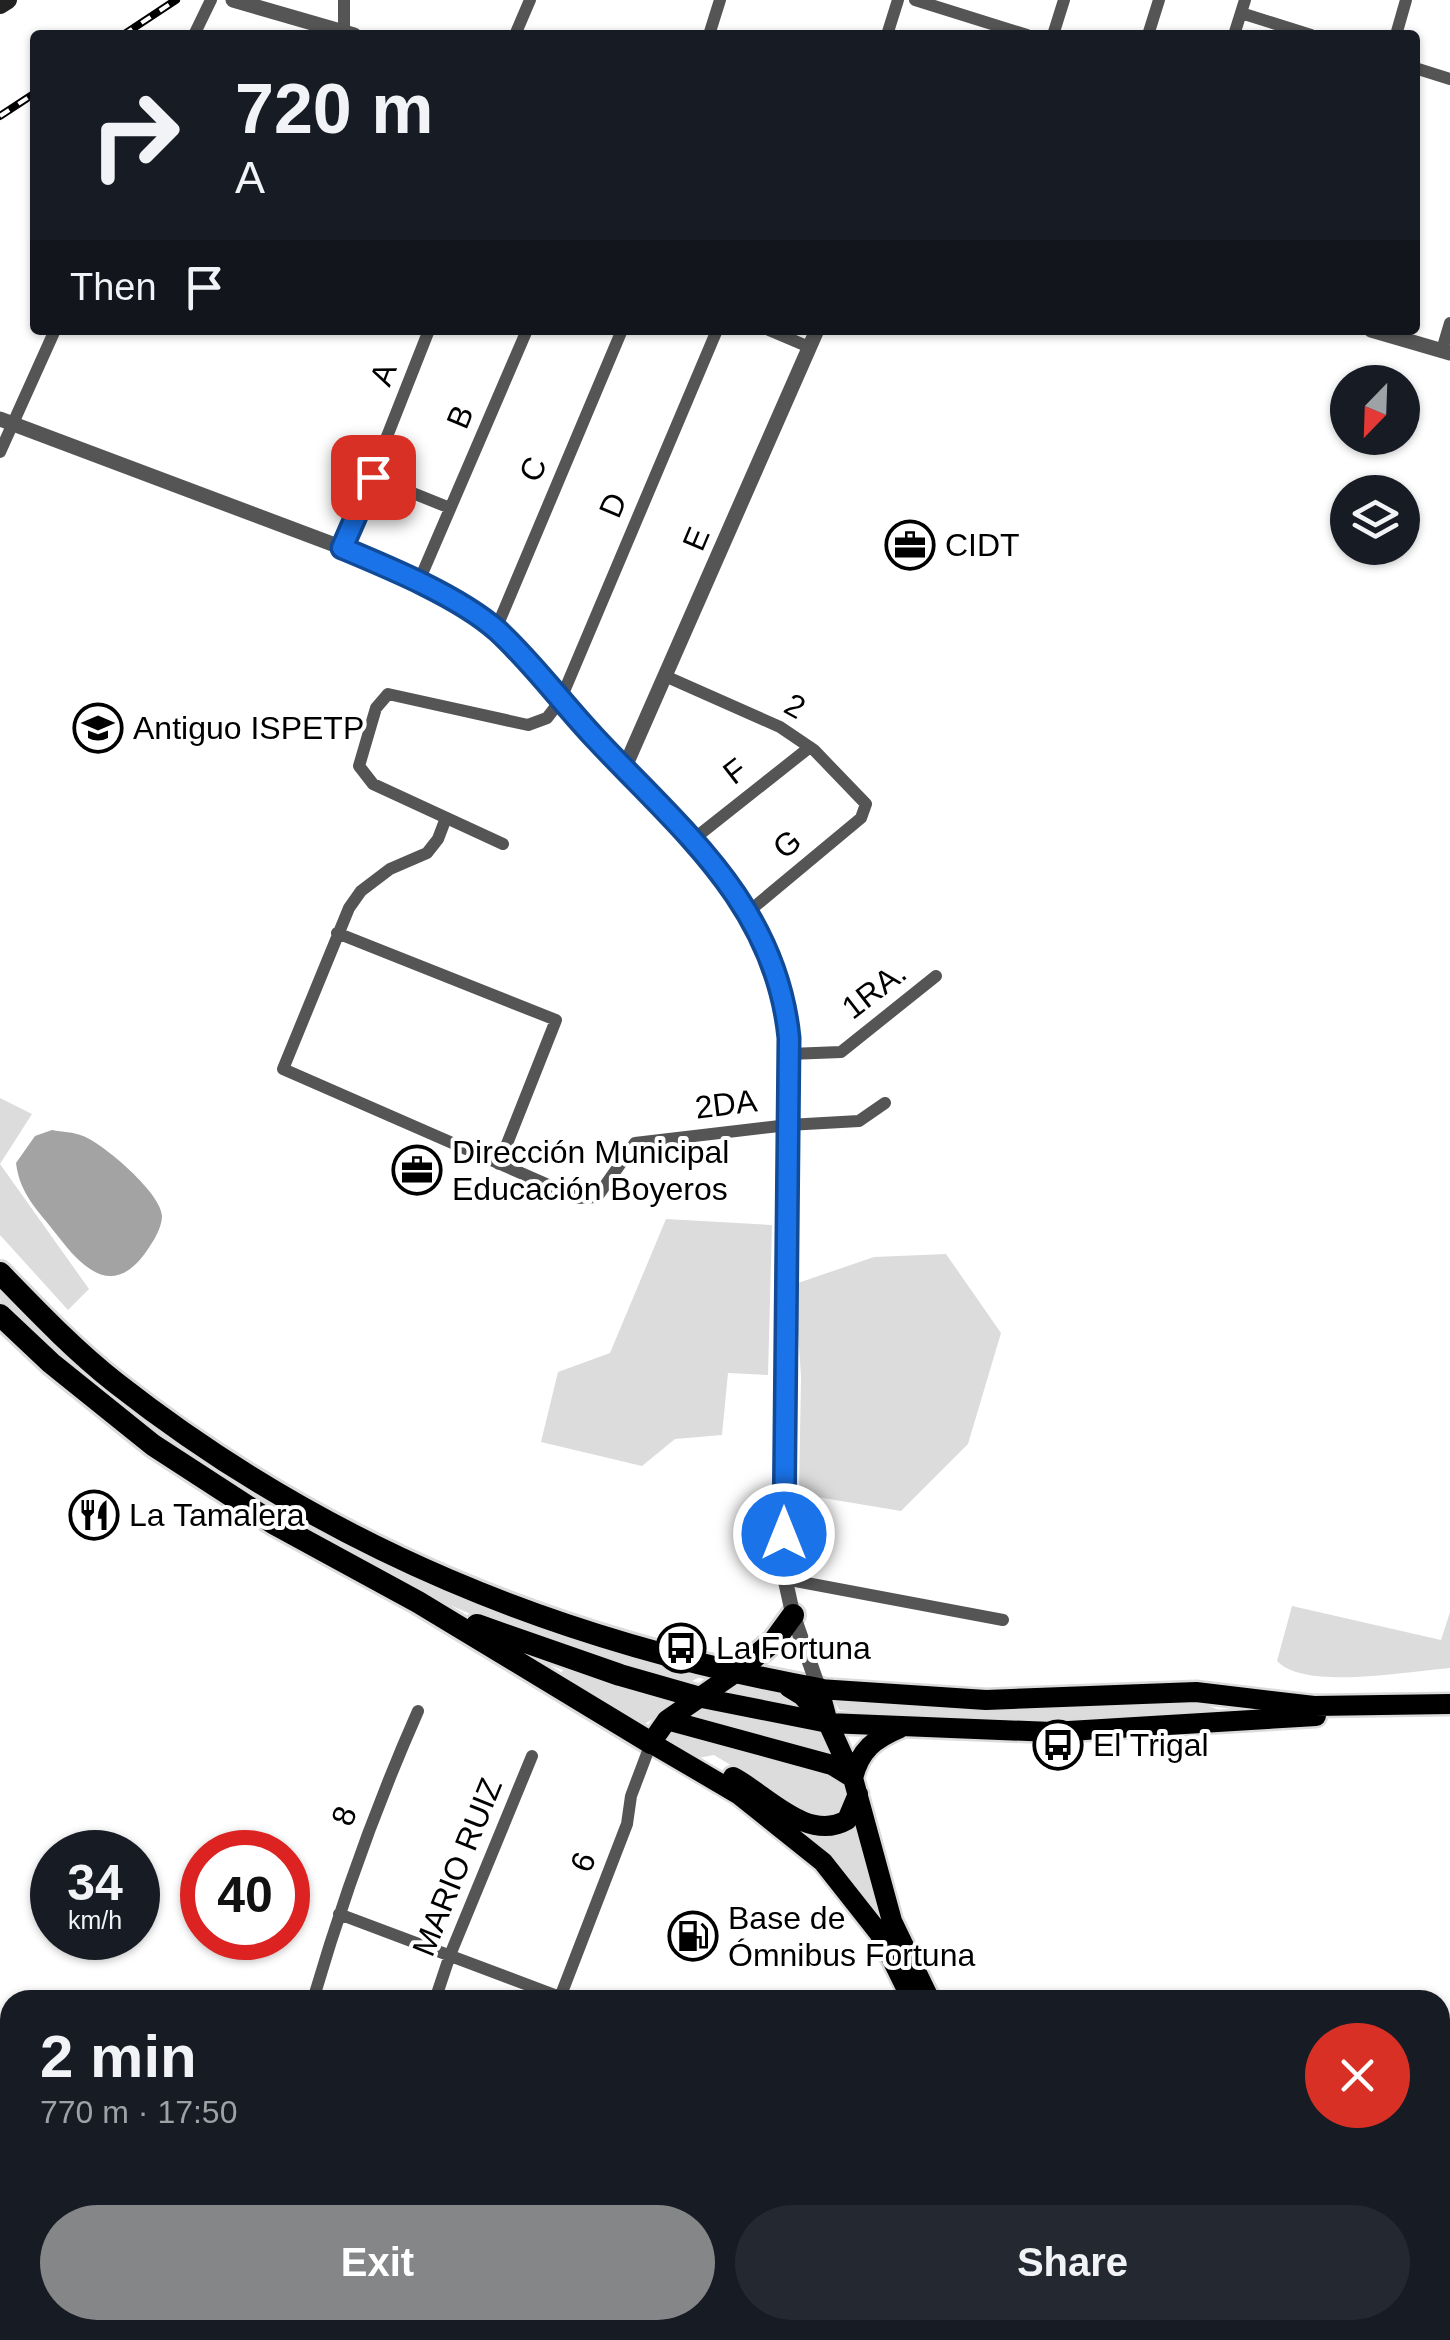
<!DOCTYPE html>
<meta charset="utf-8">
<style>
:root{--surface:#171b24;--page:#242831;--text:#f1f3f6;--muted:#9ea1a6;--accent:#858687}
body{margin:0;font-family:Arial,sans-serif;background:var(--page);color:var(--text);height:100vh;display:flex;flex-direction:column;font-size:38px;white-space:nowrap}
*{box-sizing:border-box;margin:0}
p{font-size:32px;color:var(--muted)}
.icon{flex:none;width:55px;height:55px;fill:none;stroke:currentColor;stroke-width:2;stroke-linecap:round;stroke-linejoin:round}
.map{position:relative;flex:1;overflow:hidden}
.panel{position:absolute;left:0px;top:1990px;width:1450px;height:350px;display:flex;flex-direction:column;background:var(--surface);border-radius:30px 30px 0 0;box-shadow:0 2px 8px #0004}
.panel>*{flex:none}
.hud{position:absolute;left:30px;top:30px;width:1390px;height:305px;border-radius:10px;box-shadow:0 2px 8px #0004;background:#171b24;color:var(--text);overflow:hidden}
.needle{width:65px;rotate:203deg}
.controls{position:absolute;left:1330px;top:365px;display:grid;gap:20px}
.controls a{display:grid;place-items:center;width:90px;height:90px;border-radius:50%;background:var(--surface);box-shadow:0 2px 8px #0004;font-size:50px}
.speed{position:absolute;left:30px;top:1830px;display:flex;gap:20px;font-size:50px;font-weight:700;text-align:center}
.speed>*{display:grid;place-content:center;width:130px;height:130px;border-radius:50%;background:var(--surface);box-shadow:0 2px 8px #0004;line-height:1}
.speed small{font-size:25px;font-weight:400}
.speed .limit{border:15px solid #d22;background:#fff;color:#111}
.pin{position:absolute;display:grid;place-items:center;width:85px;height:85px;color:#fff;margin:-42px;border-radius:20px;box-shadow:0 5px 15px #0006}
.me{position:absolute;width:110px;margin:-55px;rotate:0deg;stroke-linejoin:round;filter:drop-shadow(0 0 8px #0008)}
.turn{display:flex;align-items:center;gap:35px;height:210px;padding:0 40px;font-size:45px}
.turn .icon{width:130px;height:130px;stroke-width:2.5}
.turn b{display:block;font-size:70px;line-height:85px}
.then{display:flex;align-items:center;height:95px;padding:0 40px;background:#0003;gap:20px;font-size:38px}
.round{display:grid;place-items:center;flex:none;width:105px;height:105px;border-radius:52px;background:var(--page)}
.headline{display:flex;align-items:center;justify-content:space-between;height:170px;padding:0 40px}
h1{font-size:60px;font-weight:700;line-height:75px}
.cta{display:flex;gap:20px;margin-top:auto;padding:20px 40px}
.cta a{flex:1;height:115px;border-radius:60px;background:var(--accent);color:#fff;font-size:40px;font-weight:700;line-height:115px;text-align:center}
.cta a+a{background:var(--page);color:var(--text)}
.map>svg:first-child{display:block}
.green{fill:#dcdcdc}
.water{fill:#a3a3a3}
.lines{fill:none;stroke-linecap:round;stroke-linejoin:round}
.stream{stroke:#a3a3a3;stroke-width:4}
.trunk-casing{stroke:#dbdbdb;stroke-width:25}
.motorway-casing{stroke:#dbdbdb;stroke-width:28}
.minor{stroke:#555;stroke-width:12}
.tertiary{stroke:#555;stroke-width:15}
.secondary{stroke:#222;stroke-width:18}
.trunk{stroke:#000;stroke-width:20}
.motorway{stroke:#000;stroke-width:22}
.rail-casing{stroke:#000;stroke-width:8}
.rail{stroke:#fff;stroke-width:4;stroke-dasharray:11;stroke-linecap:butt}
.route-casing{stroke:#114b97;stroke-width:25}
.route{stroke:#1a73e8;stroke-width:18}
.labels{text-anchor:middle;stroke-width:8;stroke-linejoin:round;paint-order:stroke}
.street-label{font-size:32px;fill:#000;stroke:#fff}
.poi-label{font-size:32px;fill:#000;stroke:#fff;text-anchor:start}
</style>
<div class="map">
<svg width="1450" height="2340" viewBox="0 0 1450 2340">
<rect width="100%" height="100%" fill="#fff"/>
<!-- green -->
<path class="green" d="M0,1098L32,1114L0,1164L89,1289L68,1310L0,1235Z
M666,1219L772,1225L768,1375L728,1373L722,1435L675,1439L642,1466L541,1442L558,1372L610,1353Z
M946,1254L1001,1333L968,1444L901,1511L799,1494L801,1377L795,1284L874,1257Z
M0,1286L285,1508L700,1677L684,1685C631,1668 577,1653 524,1635C376,1581 200,1478 80,1375C55,1353 32,1330 8,1307L0,1300Z
M1292,1606L1441,1640L1450,1612V1668C1409,1671 1305,1691 1277,1661Z
M567,1666L677,1700L668,1710L639,1727L558,1676Z
M734,1682L776,1689L806,1708L724,1694L723,1685Z
M832,1694L1186,1698L1236,1716L1012,1723L939,1721L839,1710Z
M697,1702L818,1724L835,1756L685,1717Z
M668,1727L841,1778C854,1801 844,1811 822,1820L714,1755L693,1759L666,1744L662,1732Z
M859,1819L904,1958L788,1820Z"/>
<!-- water -->
<path class="water" d="M52,1130C62,1132 74,1132 83,1136C104,1144 162,1194 162,1216C162,1228 153,1242 146,1252C113,1298 84,1270 57,1235C38,1210 20,1195 16,1163L35,1136Z"/>
<g class="lines">
<!-- stream -->
<path class="stream" d="M0,2097L10,2102
M24,2330L27,2340"/>
<!-- trunk casing -->
<g class="trunk-casing">
<path id="trunk" d="M735,1673L667,1720L651,1743L738,1794L823,1862L879,1933L912,2000
M697,1697L828,1723L1052,1732L1316,1716
M667,1720L832,1765L853,1778
M733,1777C766,1794 807,1843 847,1820L858,1794
M853,1778C860,1750 874,1739 900,1728
M930,2000L892,1921L853,1778L828,1723L819,1689L986,1700L1196,1692L1314,1706L1450,1704
M998,2330L1001,2340
M1017,2330L1020,2340"/>
</g>
<!-- motorway casing -->
<g class="motorway-casing">
<path id="motorway" d="M0,1273C37,1311 74,1350 116,1383C325,1547 559,1642 819,1689
M0,1315L51,1363L153,1445L273,1523L418,1602L651,1743
M477,1625L620,1675L697,1697
M735,1673L774,1641L793,1615
M790,1687L803,1695L828,1723"/>
</g>
<!-- minor -->
<path class="minor" d="M915,0L1027,35
M1241,13L1311,35
M344,32V0
M194,35L211,0
M515,35L530,0
M709,35L720,0
M887,35L898,0
M1053,35L1064,0
M1148,35L1159,0
M1234,35L1245,0
M1396,35L1406,0
M1415,68L1450,79
M769,330L809,347
M1442,350L1450,323
M0,452L55,330
M373,477L450,508
M343,548L429,330
M419,581L527,330
M496,629L622,330
M665,676L780,727L814,750L866,804L861,818L748,912
M446,818L438,839L427,853L390,869L361,891L349,908L283,1069L578,1198L597,1197L635,1143L788,1125L859,1121L885,1103
M695,838L810,747
M503,844L373,784L359,766L376,708L388,694L528,725L547,718L560,701L717,330
M337,933L556,1020L499,1164
M789,1054L841,1052L936,976
M785,1579L1003,1620
M339,1914L560,1997
M313,2000C342,1901 376,1806 418,1711
M435,2000L450,1955L532,1756
M559,2000L627,1824L631,1796L651,1743
M396,2330L425,2340
M738,2330L770,2340
M681,2340L684,2330
M904,2340L906,2330"/>
<!-- tertiary -->
<path class="tertiary" d="M233,0L354,35
M1371,330L1450,353
M0,419L343,548L419,581L496,629L624,769L695,838L727,879L758,931L786,1008L789,1038L785,1579L793,1615L819,1689
M624,769L817,330"/>
<!-- secondary -->
<path class="secondary" d="M0,5L8,0"/>
<!-- trunk -->
<use href="#trunk" class="trunk"/>
<!-- motorway -->
<use href="#motorway" class="motorway"/>
<!-- rail casing -->
<g class="rail-casing">
<path id="rail" d="M123,35L176,0
M0,116L35,93"/>
</g>
<!-- rail -->
<use href="#rail" class="rail"/>
</g>
<g class="lines">
<!-- route casing -->
<g class="route-casing">
<path id="route" d="M373,477L342,548C390,568 458,596 497,630C532,662 562,703 595,738C680,829 776,904 789,1038L784,1534"/>
</g>
<!-- route -->
<use href="#route" class="route"/>
</g>
<!-- icons -->
<defs>
<g id="office-ring" transform="scale(2.5)"><circle r="9.5" fill="#fff" stroke="#000" stroke-width="1.5"/><path d="M-6-3h4V-5.5h4V-3h4V5H-6ZM-1-4.5V-3h2v-1.5ZM-6 0V1H6V0Z" fill="#000"/></g>
<g id="university-ring" transform="scale(2.5)"><circle r="9.5" fill="#fff" stroke="#000" stroke-width="1.5"/><path d="M0-5L7-2L0 1L-7-2ZM-4 1L0 2.5L4 1V4Q0 6-4 4Z" fill="#000"/></g>
<g id="restaurant-ring" transform="scale(2.5)"><circle r="9.5" fill="#fff" stroke="#000" stroke-width="1.5"/><path d="M-5-6h1v4h1v-4h1v4h1v-4h1v5L-1.5 .5V6h-2V.5L-5-1ZM5-6V6H3V1.5H1.5Q1.5-4 5-6Z" fill="#000"/></g>
<g id="bus-ring" transform="scale(2.5)"><circle r="9.5" fill="#fff" stroke="#000" stroke-width="1.5"/><path d="M-5-6H5V4H4V6H2V4H-2V6H-4V4H-5ZM-3.5-4V0h7V-4ZM-3.5 1.2v1.5H-2V1.2ZM2 1.2v1.5H3.5V1.2Z" fill="#000"/></g>
<g id="fuel-ring" transform="scale(2.5)"><circle r="9.5" fill="#fff" stroke="#000" stroke-width="1.5"/><path d="M-5.5-6h7V0h2V4h1.3V-2.5L3-4.5l.8-.8L6-3V5H2.5V1h-1V6h-7ZM-4.2-4.7v3.2H.2V-4.7Z" fill="#000"/></g>
</defs>
<g fill-rule="evenodd">
<use href="#office-ring" x="910" y="545"/>
<use href="#university-ring" x="98" y="728"/>
<use href="#office-ring" x="417" y="1170"/>
<use href="#restaurant-ring" x="94" y="1515"/>
<use href="#bus-ring" x="681" y="1648"/>
<use href="#bus-ring" x="1058" y="1745"/>
<use href="#fuel-ring" x="693" y="1936"/>
</g>
<g class="labels">
<!-- street labels -->
<g class="street-label">
<text transform="translate(383 374) rotate(-69)" y="11">A</text>
<text transform="translate(460 417) rotate(-67)" y="11">B</text>
<text transform="translate(533 469) rotate(-67)" y="11">C</text>
<text transform="translate(613 505) rotate(-67)" y="11">D</text>
<text transform="translate(696 539) rotate(-67)" y="11">E</text>
<text transform="translate(795 706) rotate(29)" y="11">2</text>
<text transform="translate(735 771) rotate(-38)" y="11">F</text>
<text transform="translate(787 844) rotate(-40)" y="11">G</text>
<text transform="translate(874 990) rotate(-38)" y="11">1RA.</text>
<text transform="translate(726 1104) rotate(-7)" y="11">2DA</text>
<text transform="translate(344 1816) rotate(-70)" y="11">8</text>
<text transform="translate(583 1862) rotate(-69)" y="11">6</text>
<text transform="translate(457 1867) rotate(-68)" y="11">MARIO RUIZ</text>
</g>
<!-- poi labels -->
<g class="poi-label">
<text x="945" y="556">CIDT</text>
<text x="133" y="739">Antiguo ISPETP</text>
<text x="452" y="1163">Dirección Municipal<tspan x="452" dy="37">Educación Boyeros</tspan></text>
<text x="129" y="1526">La Tamalera</text>
<text x="716" y="1659">La Fortuna</text>
<text x="1093" y="1756">El Trigal</text>
<text x="728" y="1929">Base de<tspan x="728" dy="37">Ómnibus Fortuna</tspan></text>
</g>
</g>
</svg>
<div class="controls">
<a><svg class="needle" viewBox="-14 -14 28 28"><path d="M0-13l5 13h-10z" fill="#e53935"/><path d="M0 13l5-13h-10z" fill="#9ea1a6"/></svg></a>
<a><svg class="icon" aria-label="layers" viewBox="0 0 24 24"><path d="M12 4l9 5-9 5-9-5zM3 14l9 5 9-5"/></svg></a>
</div>
<div class="speed"><div>34<small>km/h</small></div><div class="limit">40</div></div>
<div class="pin" style="left:373px;top:477px;background:#d93025"><svg class="icon" aria-label="arrive" viewBox="0 0 24 24"><path d="M6 21V4h12l-3 4 3 4H6"/></svg></div>
<svg class="me" style="left:784px;top:1534px" viewBox="-20 -20 40 40"><circle r="17" fill="#1a73e8" stroke="#fff" stroke-width="3"/><path d="M0-11L8 9 0 5-8 9z" fill="#fff"/></svg>
<div class="hud">
<div class="turn"><svg class="icon" aria-label="right" viewBox="0 0 24 24"><path d="M7 20v-9h11M14 6l5 5-5 5"/></svg><div><b>720 m</b>A</div></div>
<div class="then">Then<svg class="icon" aria-label="arrive" viewBox="0 0 24 24"><path d="M6 21V4h12l-3 4 3 4H6"/></svg></div>
</div>
<section class="panel">
<div class="headline"><div><h1>2 min</h1><p>770 m · 17:50</p></div><a class="round" style="background:#d93025;color:#fff"><svg class="icon" aria-label="close" viewBox="0 0 24 24"><path d="M6 6l12 12M18 6L6 18"/></svg></a></div>
<div class="cta"><a>Exit</a><a>Share</a></div>
</section>
</div>
